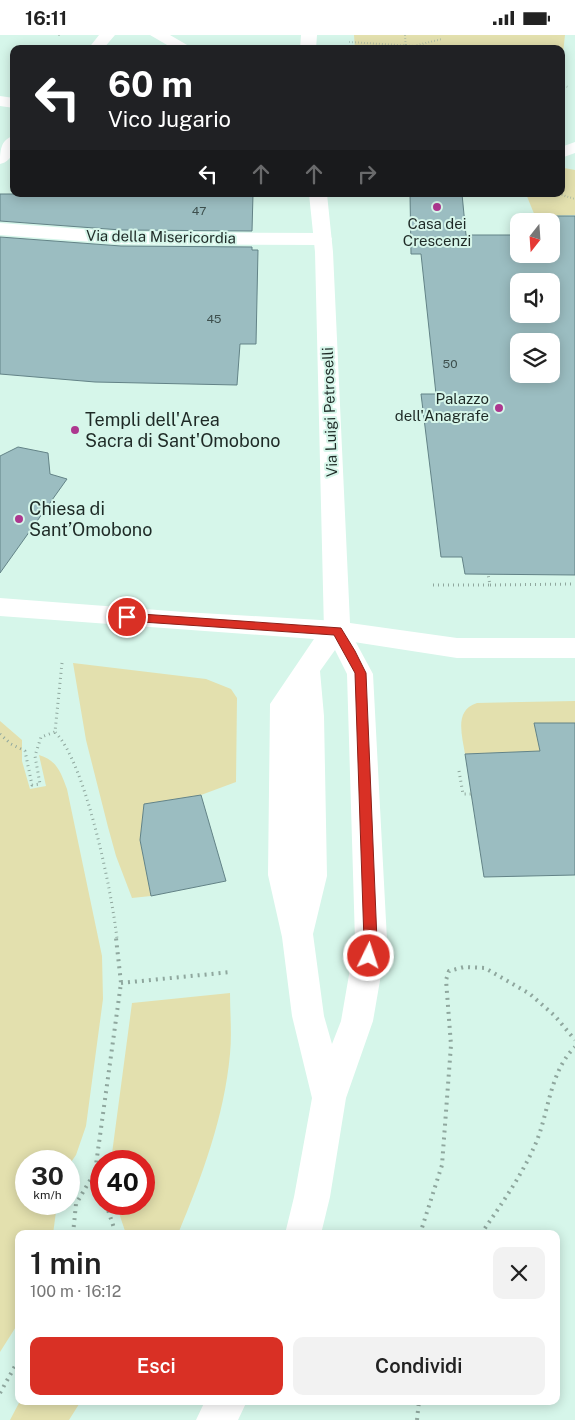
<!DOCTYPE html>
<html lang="it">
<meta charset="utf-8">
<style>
:root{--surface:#fff;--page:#f2f2f2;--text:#222;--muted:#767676;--accent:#d93025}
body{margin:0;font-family:"Public Sans",sans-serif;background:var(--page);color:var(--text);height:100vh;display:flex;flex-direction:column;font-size:19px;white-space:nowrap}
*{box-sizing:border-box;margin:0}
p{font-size:16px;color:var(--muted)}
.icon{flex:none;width:28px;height:28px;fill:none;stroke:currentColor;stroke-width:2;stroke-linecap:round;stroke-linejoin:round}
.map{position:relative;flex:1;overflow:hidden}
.panel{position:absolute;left:15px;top:1195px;width:545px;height:175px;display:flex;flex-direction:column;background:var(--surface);border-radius:10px;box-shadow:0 2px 12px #0003}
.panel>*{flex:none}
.top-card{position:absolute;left:10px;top:10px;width:555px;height:152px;border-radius:10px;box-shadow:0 2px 12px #0003;background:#202124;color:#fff;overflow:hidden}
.needle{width:32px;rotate:197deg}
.buttons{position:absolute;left:510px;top:178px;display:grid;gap:10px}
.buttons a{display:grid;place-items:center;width:50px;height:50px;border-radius:10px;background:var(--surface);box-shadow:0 2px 12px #0003;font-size:25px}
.speed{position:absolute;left:15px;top:1115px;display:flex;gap:10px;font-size:25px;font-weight:700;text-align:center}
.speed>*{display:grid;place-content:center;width:65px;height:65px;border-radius:50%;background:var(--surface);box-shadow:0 2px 12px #0003;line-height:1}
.speed small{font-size:12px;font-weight:400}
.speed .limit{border:8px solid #d22;background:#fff;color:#111}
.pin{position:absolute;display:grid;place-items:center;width:42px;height:42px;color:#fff;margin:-21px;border:2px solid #fff;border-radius:50%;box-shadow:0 1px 5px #0007}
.me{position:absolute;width:55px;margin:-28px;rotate:4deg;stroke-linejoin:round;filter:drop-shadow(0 0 4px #0008)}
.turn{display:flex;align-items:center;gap:18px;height:105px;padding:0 15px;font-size:22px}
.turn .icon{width:65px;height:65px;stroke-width:2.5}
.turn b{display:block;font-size:35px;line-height:42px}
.lanes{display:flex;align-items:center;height:48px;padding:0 15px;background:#0003;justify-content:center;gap:25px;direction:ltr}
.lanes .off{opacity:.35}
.round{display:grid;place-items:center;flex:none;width:52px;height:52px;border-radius:10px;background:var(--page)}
.head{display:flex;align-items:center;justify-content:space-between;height:85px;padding:0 15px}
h1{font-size:30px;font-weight:600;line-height:38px}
.action{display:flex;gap:10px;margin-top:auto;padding:10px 15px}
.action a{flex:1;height:58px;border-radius:10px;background:var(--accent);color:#fff;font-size:20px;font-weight:600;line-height:58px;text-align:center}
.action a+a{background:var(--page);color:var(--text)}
.status{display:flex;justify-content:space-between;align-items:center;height:35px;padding:0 25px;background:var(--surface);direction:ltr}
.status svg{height:14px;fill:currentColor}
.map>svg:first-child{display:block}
.green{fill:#e3e0ae}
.building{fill:#9bbdc1;stroke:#638387;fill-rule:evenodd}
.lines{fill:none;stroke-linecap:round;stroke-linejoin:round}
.path-far2{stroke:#8fa79e;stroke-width:2;stroke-dasharray:0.5 2.5;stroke-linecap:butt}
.path-far1{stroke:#8fa79e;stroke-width:3;stroke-dasharray:1 4;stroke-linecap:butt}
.path{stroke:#8fa79e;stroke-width:4;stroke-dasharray:2 5;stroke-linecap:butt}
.minor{fill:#fff;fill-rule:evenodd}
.major{fill:#fff;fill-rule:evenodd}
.route{fill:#d93025;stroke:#8d1f18}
.poi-dot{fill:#ad378f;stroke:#d6f6ea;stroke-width:2}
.labels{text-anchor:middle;stroke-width:4;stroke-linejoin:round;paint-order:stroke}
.far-number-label{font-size:12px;fill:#3d4f4d}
.far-poi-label{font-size:15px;fill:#1e2a26;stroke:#d6f6ea}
.far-street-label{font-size:15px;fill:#1e2a26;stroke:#d6f6ea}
.poi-label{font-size:18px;fill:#1e2a26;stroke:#d6f6ea;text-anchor:start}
</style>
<div class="status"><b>16:11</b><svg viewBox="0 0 49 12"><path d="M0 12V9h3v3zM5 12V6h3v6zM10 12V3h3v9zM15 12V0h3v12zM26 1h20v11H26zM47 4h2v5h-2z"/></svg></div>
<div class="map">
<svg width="575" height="1385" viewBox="0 0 575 1385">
<rect width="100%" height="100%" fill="#d6f6ea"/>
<!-- green -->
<path class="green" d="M354,0H565L561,37V14H355Z
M564,133L575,135V180L535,181L526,159H561V134Z
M73,628L206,644L231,654L237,663L236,747L201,760L144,769L140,805L151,861L132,863L116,821L108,792L86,705Z
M575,666V688L535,689L540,716L465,719C462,700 454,675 477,668Z
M0,686L22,705V726L30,754L46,751L39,720C57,725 61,738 67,754L102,921L103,964L86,1091L76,1120L69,1130V1126H26V1169H57L53,1199H19V1287L0,1317Z
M230,958C230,978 232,999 230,1019C224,1083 202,1141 178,1199H126L116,1169H144V1126H111L132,968Z
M20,1366H81L69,1385H10Z"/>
<!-- building -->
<path class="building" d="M0,159H253L252,196L121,195L0,186Z
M410,159H462L466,200H519V219H551V186H536L535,181H575V540L465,539L462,522H441L421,359H436L421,219H411ZM519,246H551V279H519ZM519,306H551V339H519Z
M0,202L121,211L252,212V215H258L256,309H240L237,350L95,347L0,339Z
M18,412L48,418L50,439L67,444L0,538V421Z
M534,688H575V840L484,842L465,719L540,716Z
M201,760L226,846L151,861L140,805L144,769Z"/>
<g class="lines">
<!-- path-far2 -->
<path class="path-far2" d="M59,0V3
M405,0L406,14
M349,7L414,11L419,14
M414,11L442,4
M561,50L568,52
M559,159L575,164"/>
<!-- path-far1 -->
<path class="path-far1" d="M433,550H490L488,539
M490,550L575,549
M62,628L55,697C86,728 112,858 117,904
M0,699L11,709L25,716L32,750L40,749L35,721L41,702L55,697
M459,736L463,759H471"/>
<!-- path -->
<path class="path" d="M121,948L231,937
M95,1137L101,1156
M106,1169L116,1199
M73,1199L76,1169L95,1137L121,948L116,903
M420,1199L442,1130L451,1010L446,945L449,936L464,932L485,933L530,959L555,981L575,1005
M481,1199C500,1171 521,1142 535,1110C549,1079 549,1037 575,1012
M0,1358L19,1324
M417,1385L419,1366"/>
<!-- minor -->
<path class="minor" d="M99,0H115L103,14H88Z
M150,0H170L194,14H174Z
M0,61L14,63V73L0,71Z
M14,101C14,113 14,126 0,129C0,117 0,104 14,101Z
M575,107V118L561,123V112Z
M0,188L121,197L323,198L330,200L332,204L330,208L323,210L121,209L0,200Z
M0,563L184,577L337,586L346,589L373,639L387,905L373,986L346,1063L330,1162L321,1199H285L294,1162L312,1063L292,981L282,902L268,840L270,669L314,604L0,581ZM335,615L347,639L355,905L341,986L332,1009L324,981L313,899L327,841L324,681L320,636Z
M205,1366H247L238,1385H196Z"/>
<!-- major -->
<path class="major" d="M301,0H317L316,14H300Z
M309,159H327L333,217L350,588L457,603H575V623H457L328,603L324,596L315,217Z"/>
</g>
<!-- route -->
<path class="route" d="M127,578L341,593L355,616L366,638L377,906L373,925L369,927L364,925L362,921L364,906L355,638L334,600L127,586L122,582Z"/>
<!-- markers -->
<g class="poi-dot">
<circle cx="437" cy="172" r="5"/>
<circle cx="499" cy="373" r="5"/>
<circle cx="75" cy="395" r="5"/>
<circle cx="19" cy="484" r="5"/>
</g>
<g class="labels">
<!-- far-number labels -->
<g class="far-number-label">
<text x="199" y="180">47</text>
<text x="214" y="288">45</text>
<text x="450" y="333">50</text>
</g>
<!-- far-poi labels -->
<g class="far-poi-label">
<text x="437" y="194">Casa dei<tspan x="437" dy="17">Crescenzi</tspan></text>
<text x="489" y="369" text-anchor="end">Palazzo<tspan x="489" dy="17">dell'Anagrafe</tspan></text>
</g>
<!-- far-street labels -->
<g class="far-street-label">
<text transform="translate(161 202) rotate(1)" y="5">Via della Misericordia</text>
<text transform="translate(330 377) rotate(-92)" y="5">Via Luigi Petroselli</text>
</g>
<!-- poi labels -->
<g class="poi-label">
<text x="85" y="391">Templi dell'Area<tspan x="85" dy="21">Sacra di Sant'Omobono</tspan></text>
<text x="29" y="480">Chiesa di<tspan x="29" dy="21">Sant’Omobono</tspan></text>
</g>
</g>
</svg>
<div class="buttons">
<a><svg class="needle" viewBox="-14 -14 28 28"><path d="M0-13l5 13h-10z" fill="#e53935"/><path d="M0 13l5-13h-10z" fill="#767676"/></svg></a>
<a><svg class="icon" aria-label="sound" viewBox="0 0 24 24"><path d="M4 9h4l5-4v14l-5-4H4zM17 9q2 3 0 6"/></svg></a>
<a><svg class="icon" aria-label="layers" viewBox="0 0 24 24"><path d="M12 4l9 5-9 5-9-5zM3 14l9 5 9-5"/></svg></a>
</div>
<div class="speed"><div>30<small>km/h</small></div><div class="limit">40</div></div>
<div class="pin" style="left:127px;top:582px;background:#d93025"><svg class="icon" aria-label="arrive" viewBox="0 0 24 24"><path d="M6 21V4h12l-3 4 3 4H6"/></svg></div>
<svg class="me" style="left:369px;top:921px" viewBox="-20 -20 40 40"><circle r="17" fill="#d93025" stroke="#fff" stroke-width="3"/><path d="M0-11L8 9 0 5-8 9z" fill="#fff"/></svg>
<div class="top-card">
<div class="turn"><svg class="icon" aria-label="left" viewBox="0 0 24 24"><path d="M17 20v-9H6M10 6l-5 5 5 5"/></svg><div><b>60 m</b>Vico Jugario</div></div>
<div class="lanes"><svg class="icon" aria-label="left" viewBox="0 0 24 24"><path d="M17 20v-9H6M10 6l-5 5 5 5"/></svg><svg class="icon off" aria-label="ahead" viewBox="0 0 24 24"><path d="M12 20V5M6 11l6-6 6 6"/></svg><svg class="icon off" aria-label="ahead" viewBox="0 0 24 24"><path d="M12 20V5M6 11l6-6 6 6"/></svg><svg class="icon off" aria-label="right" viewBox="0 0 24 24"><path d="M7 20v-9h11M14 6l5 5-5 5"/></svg></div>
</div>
<section class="panel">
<div class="head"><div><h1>1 min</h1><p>100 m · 16:12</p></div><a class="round"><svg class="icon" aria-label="close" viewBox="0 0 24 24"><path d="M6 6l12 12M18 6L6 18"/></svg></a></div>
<div class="action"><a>Esci</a><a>Condividi</a></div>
</section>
</div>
